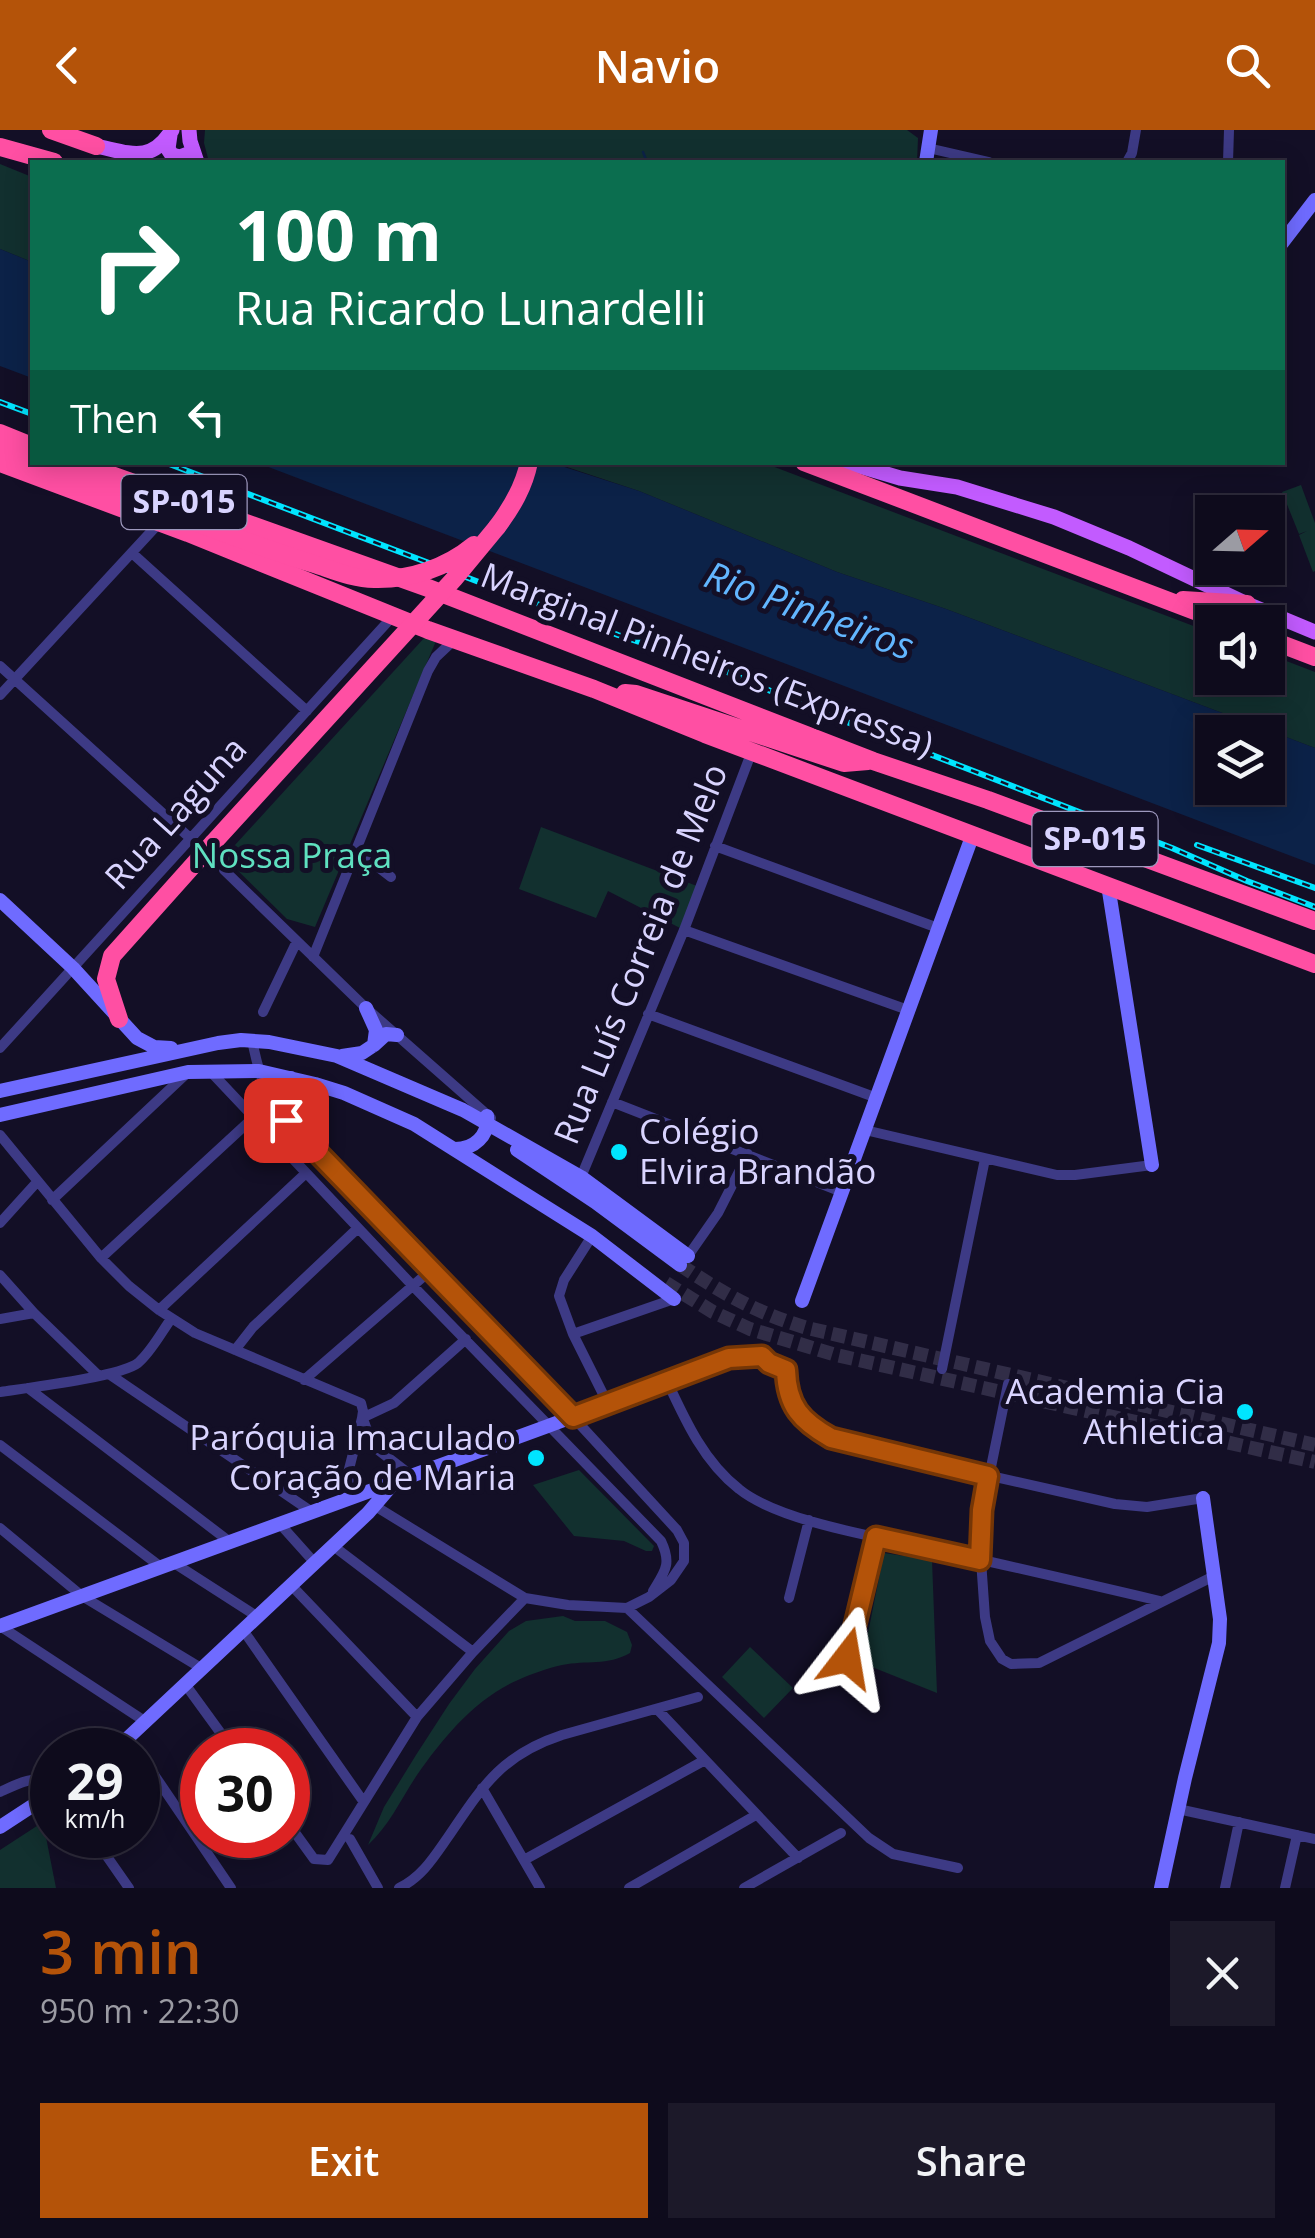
<!DOCTYPE html>
<meta charset="utf-8">
<style>
:root{--surface:#0e0b1c;--page:#1c1929;--text:#f1f3f6;--muted:#9b9ba3;--line:#2e2b3b;--accent:#b45309}
body{margin:0;font-family:"Open Sans",sans-serif;background:var(--page);color:var(--text);height:100vh;display:flex;flex-direction:column;font-size:38px;white-space:nowrap}
*{box-sizing:border-box;margin:0}
p{font-size:32px;color:var(--muted)}
.icon{flex:none;width:55px;height:55px;fill:none;stroke:currentColor;stroke-width:2;stroke-linecap:round;stroke-linejoin:round}
.map{position:relative;height:1758px;overflow:hidden}
.drawer{display:flex;flex-direction:column;background:var(--surface);flex:1}
.drawer>*{flex:none}
.guide{position:absolute;left:30px;top:30px;width:1255px;height:305px;border-radius:0px;box-shadow:0 5px 25px #0003,0 0 0 2px var(--line);background:#0b6e4f;color:#fff;overflow:hidden}
.needle{width:65px;rotate:70deg}
.tools{position:absolute;left:1195px;top:365px;display:grid;gap:20px}
.tools a{display:grid;place-items:center;width:90px;height:90px;border-radius:0px;background:var(--surface);box-shadow:0 5px 25px #0003,0 0 0 2px var(--line);font-size:50px}
.speed{position:absolute;left:30px;top:1598px;display:flex;gap:20px;font-size:50px;font-weight:700;text-align:center}
.speed>*{display:grid;place-content:center;width:130px;height:130px;border-radius:50%;background:var(--surface);box-shadow:0 5px 25px #0003,0 0 0 2px var(--line);line-height:1}
.speed small{font-size:25px;font-weight:400}
.speed .limit{border:15px solid #d22;background:#fff;color:#111}
.pin{position:absolute;display:grid;place-items:center;width:85px;height:85px;color:#fff;margin:-42px;border-radius:20px;box-shadow:0 5px 15px #0006}
.me{position:absolute;width:110px;margin:-55px;rotate:14deg;stroke-linejoin:round;filter:drop-shadow(0 0 8px #0008)}
.turn{display:flex;align-items:center;gap:35px;height:210px;padding:0 40px;font-size:45px}
.turn .icon{width:130px;height:130px;stroke-width:2.5}
.turn b{display:block;font-size:70px;line-height:85px}
.then{display:flex;align-items:center;height:95px;padding:0 40px;background:#0003;gap:20px;font-size:38px}
.round{display:grid;place-items:center;flex:none;width:105px;height:105px;border-radius:0px;background:var(--page)}
.headline{display:flex;align-items:center;justify-content:space-between;height:170px;padding:0 40px}
h1{font-size:60px;font-weight:600;line-height:75px;color:var(--accent)}
.primary-button{display:flex;gap:20px;margin-top:auto;padding:20px 40px}
.primary-button a{flex:1;height:115px;border-radius:0px;background:var(--accent);color:#fff;font-size:40px;font-weight:600;line-height:115px;text-align:center}
.primary-button a+a{background:var(--page);color:var(--text)}
header{display:flex;justify-content:space-between;align-items:center;height:130px;padding:0 40px;background:var(--accent);color:#fff;font-size:45px;font-weight:600}
.map>svg:first-child{display:block}
.green{fill:#12302f}
.water{fill:#0c2248;fill-rule:evenodd}
.lines{fill:none;stroke-linecap:round;stroke-linejoin:round}
.stream{stroke:#0c2248;stroke-width:2.5}
.secondary-tunnel{stroke:#312d47;stroke-width:14;stroke-dasharray:14 7;stroke-linecap:butt}
.street{stroke:#3d3a85;stroke-width:10}
.secondary{stroke:#6f6bff;stroke-width:14}
.primary{stroke:#c25bff;stroke-width:15}
.highway{stroke:#ff4fa3;stroke-width:18}
.rail-casing{stroke:#00e5ff;stroke-width:6}
.rail{stroke:#130f26;stroke-width:2.5;stroke-dasharray:8;stroke-linecap:butt}
.highway-bridge{stroke:#ff4fa3;stroke-width:18}
.route-casing{stroke:#753606;stroke-width:25}
.route{stroke:#b45309;stroke-width:18}
.poi-dot{fill:#00e5ff;stroke:#130f26;stroke-width:4}
.labels{text-anchor:middle;stroke-width:10;stroke-linejoin:round;paint-order:stroke}
.shield{fill:#130f26;stroke:#9e99be;stroke-width:2.5}
.shield-label{font-size:32px;font-weight:bold;fill:#d9d4ff}
.street-label{font-size:35px;fill:#d9d4ff;stroke:#130f26}
.park-label{font-size:35px;fill:#5fe0c0;stroke:#130f26}
.poi-label{font-size:35px;fill:#d9d4ff;stroke:#130f26;text-anchor:end}
.water-label{font-size:38px;font-style:italic;fill:#62b6ff;stroke:#130f26}
</style>
<header><svg class="icon" aria-label="back" viewBox="0 0 24 24"><path d="M15 5l-7 7 7 7"/></svg>Navio<svg class="icon" aria-label="search" viewBox="0 0 24 24"><circle cx="10" cy="10" r="6"/><path d="M15 15l6 6"/></svg></header>
<div class="map">
<svg width="1315" height="1758" viewBox="0 0 1315 1758">
<rect width="100%" height="100%" fill="#130f26"/>
<!-- green -->
<path class="green" d="M205,0H907L918,8L917,32H209L204,13Z
M0,34L32,47V132L0,119Z
M555,333H764L1212,503V548H1268V524L1315,542V618L946,479L837,442L639,361Z
M1301,355L1315,393V441L1313,442L1299,405L1307,401L1299,404L1282,362Z
M425,507L436,511L315,797L287,789L224,727Z
M541,697L697,756L680,798L608,761L596,788L519,759Z
M579,1340L654,1416L652,1421H646L624,1411L574,1406L533,1355Z
M884,1423L932,1430L937,1563L862,1533Z
M563,1486L575,1491H605L627,1502L632,1515L630,1523C607,1536 587,1530 562,1535C548,1538 531,1544 518,1550C475,1569 443,1608 417,1645C401,1669 389,1696 368,1715L384,1677L416,1625L449,1574L475,1539L509,1501L526,1491Z
M750,1517L793,1558L764,1588L722,1547Z
M43,1692L56,1758H0V1720Z"/>
<!-- water -->
<path class="water" d="M0,119L32,132V248L0,236Z
M258,333H552L639,361L837,442L946,479L1315,618V735ZM1212,602H1268V658H1212Z"/>
<g class="lines">
<!-- stream -->
<path class="stream" d="M643,22L647,32"/>
<!-- secondary-tunnel -->
<path class="secondary-tunnel" d="M680,1135C724,1164 757,1183 807,1198L1315,1315
M666,1153L713,1182L750,1199L836,1225L1315,1332"/>
<!-- street -->
<path class="street" d="M928,18L989,32
M1127,32L1132,23L1136,0
M1228,32L1229,0
M132,423L307,581
M0,536L190,708
M0,565L160,392
M715,716L938,798
M356,720L391,747
M224,740L366,878L491,988
M684,800L908,880
M313,827L428,541L436,527L454,510
M263,882L297,811
M648,884L877,968
M252,910C257,935 263,959 278,980L573,1287L677,1400L684,1413V1431L671,1450L649,1467L627,1478L568,1475L525,1468L375,1376
M0,918L393,486
M210,941L413,1156L661,1411C672,1434 665,1441 653,1461
M612,972L842,1062
M865,1000L1057,1045H1075L1152,1035
M0,1005L101,1128L129,1156L159,1180L195,1203L361,1273L363,1281L362,1288L348,1343L352,1368
M581,1047L684,800L752,621
M52,1070L186,944
M0,1093L37,1052
M592,1106L564,1150L559,1166L573,1204L608,1274
M688,1126L718,1083L748,1024
M101,1128L253,988
M0,1145L34,1183L98,1245
M159,1180L306,1043
M0,1189L34,1183
M573,1204L674,1169
M235,1220L253,1197L358,1098
M942,1239L985,1029
M787,1240C786,1276 807,1299 840,1312L1115,1374L1147,1377L1203,1368
M109,1244L312,1382
M304,1250L431,1140
M667,1251C685,1290 704,1332 739,1359C778,1391 877,1407 928,1418C1006,1435 1083,1453 1160,1471
M1008,1254L982,1381L981,1430L985,1487L990,1511L1002,1529L1011,1534L1039,1533L1214,1446
M28,1258L230,1412
M0,1262C27,1258 120,1247 138,1233C151,1222 161,1203 171,1189
M362,1288L394,1273L466,1209
M363,1289L373,1316L412,1346
M0,1315L161,1437
M279,1393L314,1432
M0,1398L82,1466L201,1538
M332,1415L473,1522
M174,1433L258,1487
M291,1455L417,1587
M789,1468L809,1390
M627,1478L869,1708L893,1724L958,1738
M0,1496L146,1592
M243,1500L363,1671
M847,1528L876,1407
M185,1554L233,1620
M657,1579L798,1728
M138,1621L231,1758
M482,1658L540,1758
M0,1662C17,1654 34,1645 52,1651
M1178,1679L1315,1709
M288,1693L314,1729L328,1730L417,1587L473,1522L525,1468
M92,1705L129,1758
M350,1709L378,1758
M524,1730L705,1630
M399,1758C422,1747 434,1727 448,1707C482,1657 501,1625 562,1605L698,1567
M629,1758L756,1685
M744,1758L841,1703
M1225,1758L1239,1692
M1285,1758L1297,1705"/>
<!-- secondary -->
<path class="secondary" d="M926,32L931,0
M1282,113L1315,70
M1108,755L1152,1035
M0,770L73,838L137,908L154,917L171,918
M374,915L386,904L397,905
M342,926L362,923L374,915L376,900L366,878
M0,961L218,913L241,910L269,912L337,926L463,980L581,1047L688,1126
M0,985L188,942L259,941L315,954L344,963L414,994L592,1106L674,1169
M286,990C279,972 280,964 291,948
M455,1019C474,1019 489,1006 487,986
M517,1020L595,1072L680,1135
M802,1171L973,704
M0,1496L548,1296L729,1228L762,1226L769,1233L787,1240
M115,1620L368,1383L392,1355
M0,1697L52,1663
M1161,1758L1185,1648L1219,1513L1220,1489L1203,1368"/>
<!-- primary -->
<path class="primary" d="M189,0L190,11L197,32
M170,5L168,19L172,25L180,27L193,22
M96,16C130,23 151,34 172,0
M846,332L900,348L957,357L1054,387L1129,418L1247,474L1315,502"/>
<!-- highway -->
<path class="highway" d="M51,0L96,16
M0,17L54,32
M0,303L32,316
M0,318L32,330
M38,332L131,368
M75,332L428,458L873,631L988,670L1315,791
M804,332L1224,492
M0,333L188,403L428,500L594,559L705,604L1315,834
M497,397C512,377 524,357 529,332
M1183,470L1247,474
M1268,509L1315,527
M625,563L636,564L844,633L868,631
M119,889L106,849L112,826L213,713"/>
<!-- rail casing -->
<g class="rail-casing">
<path id="rail" d="M0,272L32,284
M164,332L618,505L718,538L803,575L1172,718L1247,751L1315,777
M1197,715L1315,758"/>
</g>
<!-- rail -->
<use href="#rail" class="rail"/>
<!-- highway-bridge -->
<path class="highway-bridge" d="M131,368C192,391 252,415 314,434C333,440 353,449 374,449C410,450 446,438 474,415
M213,713L454,449L497,397"/>
</g>
<g class="lines">
<!-- route casing -->
<g class="route-casing">
<path id="route" d="M286,990L573,1287L729,1228L762,1226L769,1233L786,1240C787,1276 801,1291 831,1308L988,1346L982,1380L980,1430L876,1407L847,1528"/>
</g>
<!-- route -->
<use href="#route" class="route"/>
</g>
<!-- markers -->
<g class="poi-dot">
<circle cx="619" cy="1022" r="10"/>
<circle cx="1245" cy="1282" r="10"/>
<circle cx="536" cy="1328" r="10"/>
</g>
<g class="labels">
<!-- shield labels -->
<g class="shield">
<rect x="121.5" y="345" width="125" height="54" rx="8"/>
<rect x="1032.5" y="682" width="125" height="54" rx="8"/>
</g>
<g class="shield-label">
<text x="184" y="383">SP-015</text>
<text x="1095" y="720">SP-015</text>
</g>
<!-- street labels -->
<g class="street-label">
<text transform="translate(707 530) rotate(21)" y="12">Marginal Pinheiros (Expressa)</text>
<text transform="translate(176 683) rotate(-48)" y="12">Rua Laguna</text>
<text transform="translate(641 824) rotate(-68)" y="12">Rua Luís Correia de Melo</text>
</g>
<!-- park labels -->
<g class="park-label">
<text x="292" y="738">Nossa Praça</text>
</g>
<!-- poi labels -->
<g class="poi-label">
<text x="639" y="1014" text-anchor="start">Colégio<tspan x="639" dy="40">Elvira Brandão</tspan></text>
<text x="1225" y="1274">Academia Cia<tspan x="1225" dy="40">Athletica</tspan></text>
<text x="516" y="1320">Paróquia Imaculado<tspan x="516" dy="40">Coração de Maria</tspan></text>
</g>
<!-- water labels -->
<g class="water-label">
<text transform="translate(809 481) rotate(20)" y="13">Rio Pinheiros</text>
</g>
</g>
</svg>
<div class="tools">
<a><svg class="needle" viewBox="-14 -14 28 28"><path d="M0-13l5 13h-10z" fill="#e53935"/><path d="M0 13l5-13h-10z" fill="#9b9ba3"/></svg></a>
<a><svg class="icon" aria-label="sound" viewBox="0 0 24 24"><path d="M4 9h4l5-4v14l-5-4H4zM17 9q2 3 0 6"/></svg></a>
<a><svg class="icon" aria-label="layers" viewBox="0 0 24 24"><path d="M12 4l9 5-9 5-9-5zM3 14l9 5 9-5"/></svg></a>
</div>
<div class="speed"><div>29<small>km/h</small></div><div class="limit">30</div></div>
<div class="pin" style="left:286px;top:990px;background:#d93025"><svg class="icon" aria-label="arrive" viewBox="0 0 24 24"><path d="M6 21V4h12l-3 4 3 4H6"/></svg></div>
<svg class="me" style="left:847px;top:1528px" viewBox="-20 -20 40 40"><path d="M0-17L14 15 0 8-14 15z" fill="#b45309" stroke="#fff" stroke-width="4"/></svg>
<div class="guide">
<div class="turn"><svg class="icon" aria-label="right" viewBox="0 0 24 24"><path d="M7 20v-9h11M14 6l5 5-5 5"/></svg><div><b>100 m</b>Rua Ricardo Lunardelli</div></div>
<div class="then">Then<svg class="icon" aria-label="left" viewBox="0 0 24 24"><path d="M17 20v-9H6M10 6l-5 5 5 5"/></svg></div>
</div>
</div>
<section class="drawer">
<div class="headline"><div><h1>3 min</h1><p>950 m · 22:30</p></div><a class="round"><svg class="icon" aria-label="close" viewBox="0 0 24 24"><path d="M6 6l12 12M18 6L6 18"/></svg></a></div>
<div class="primary-button"><a>Exit</a><a>Share</a></div>
</section>
